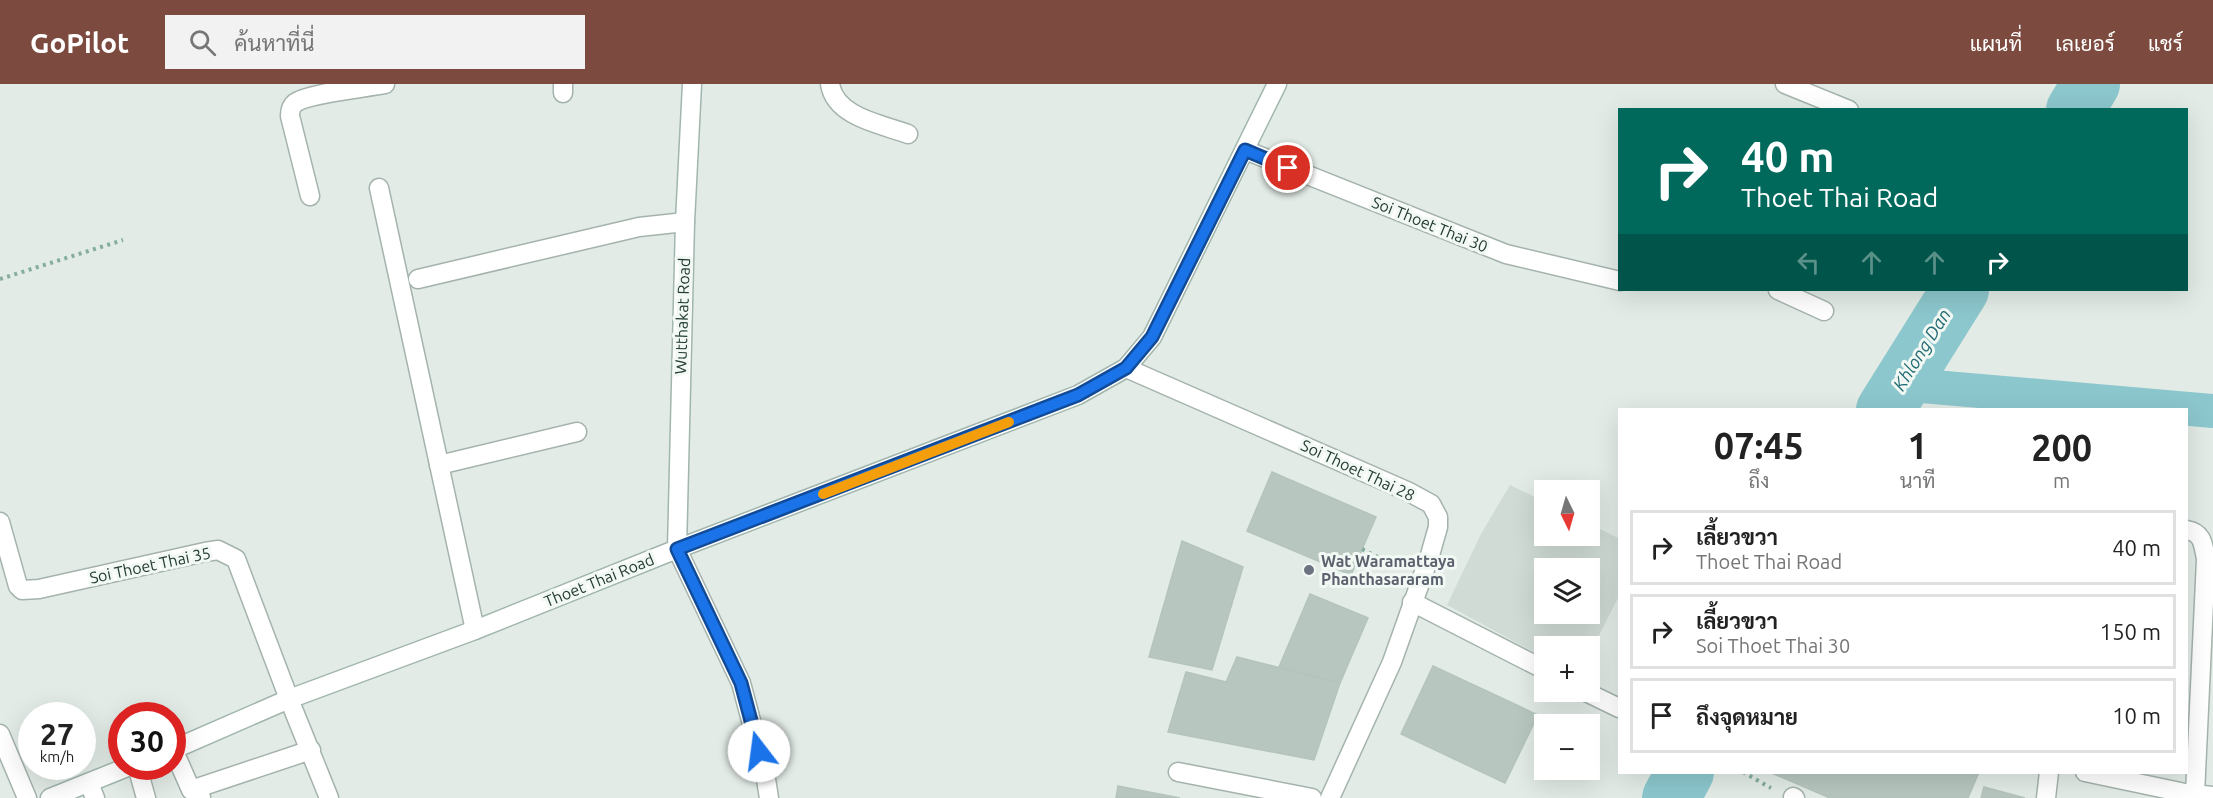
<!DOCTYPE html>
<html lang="th">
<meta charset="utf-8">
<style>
:root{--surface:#fff;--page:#f2f2f2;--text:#222;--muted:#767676;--line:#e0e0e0;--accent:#7c4a3e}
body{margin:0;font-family:Ubuntu,Sarabun,sans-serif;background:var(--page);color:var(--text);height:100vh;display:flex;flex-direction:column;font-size:22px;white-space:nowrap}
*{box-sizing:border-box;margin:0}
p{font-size:20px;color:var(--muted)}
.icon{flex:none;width:33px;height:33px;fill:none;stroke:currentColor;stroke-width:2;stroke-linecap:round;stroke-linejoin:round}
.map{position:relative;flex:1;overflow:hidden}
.sheet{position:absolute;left:1618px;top:324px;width:570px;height:366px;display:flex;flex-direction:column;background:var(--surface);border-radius:0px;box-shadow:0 6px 24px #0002}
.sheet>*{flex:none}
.top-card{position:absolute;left:1618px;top:24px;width:570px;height:183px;border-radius:0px;box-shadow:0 6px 24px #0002;background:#00695c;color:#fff;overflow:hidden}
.needle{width:39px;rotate:175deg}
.controls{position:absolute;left:1534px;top:396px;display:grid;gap:12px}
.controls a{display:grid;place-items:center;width:66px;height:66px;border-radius:0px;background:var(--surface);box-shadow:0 6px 24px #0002;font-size:30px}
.speed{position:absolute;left:18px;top:618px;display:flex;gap:12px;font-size:30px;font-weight:700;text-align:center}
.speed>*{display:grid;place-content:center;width:78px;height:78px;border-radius:50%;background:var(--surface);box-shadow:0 6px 24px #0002;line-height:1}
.speed small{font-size:15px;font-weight:400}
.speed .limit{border:9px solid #d22;background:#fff;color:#111}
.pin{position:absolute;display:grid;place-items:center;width:51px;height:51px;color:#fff;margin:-26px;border:3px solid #fff;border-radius:50%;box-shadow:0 2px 6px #0007}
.me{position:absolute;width:66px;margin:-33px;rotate:345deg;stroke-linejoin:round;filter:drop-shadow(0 0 4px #0008)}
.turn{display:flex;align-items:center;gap:21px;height:126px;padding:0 24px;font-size:27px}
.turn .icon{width:78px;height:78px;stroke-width:2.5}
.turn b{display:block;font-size:42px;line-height:51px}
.lanes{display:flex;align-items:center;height:57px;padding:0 24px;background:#0003;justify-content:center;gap:30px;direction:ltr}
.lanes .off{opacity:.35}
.eta{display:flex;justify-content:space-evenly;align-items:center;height:102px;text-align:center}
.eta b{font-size:36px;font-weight:600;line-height:42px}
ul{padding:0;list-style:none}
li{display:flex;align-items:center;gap:18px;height:75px;margin:0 12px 9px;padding:0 12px;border:3px solid var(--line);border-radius:0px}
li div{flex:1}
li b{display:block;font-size:22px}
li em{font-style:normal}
header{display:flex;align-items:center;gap:36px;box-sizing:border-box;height:84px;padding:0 30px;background:var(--accent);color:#fff}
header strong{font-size:28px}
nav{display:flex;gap:33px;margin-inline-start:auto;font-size:21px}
.search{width:420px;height:54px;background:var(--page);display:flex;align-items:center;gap:15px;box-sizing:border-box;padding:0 21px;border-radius:0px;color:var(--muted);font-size:22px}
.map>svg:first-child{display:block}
.built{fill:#d0dbd5;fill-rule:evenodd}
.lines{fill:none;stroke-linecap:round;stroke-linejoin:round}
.canal{stroke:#8cc7cd;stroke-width:34}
.river{stroke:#8cc7cd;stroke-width:58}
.building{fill:#b7c6bf;stroke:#b4c4bd;stroke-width:1.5}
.lane-casing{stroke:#a5b3ad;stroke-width:21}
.street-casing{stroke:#a5b3ad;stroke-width:21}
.secondary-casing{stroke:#a1b6ad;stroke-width:21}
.path{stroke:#84ad9e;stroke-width:4;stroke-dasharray:3 4.5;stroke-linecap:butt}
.lane{stroke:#fff;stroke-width:18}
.street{stroke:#fff;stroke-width:18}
.secondary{stroke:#fff;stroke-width:18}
.route-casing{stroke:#114b97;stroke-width:15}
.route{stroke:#1a73e8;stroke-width:10}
.slow{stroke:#f59e0b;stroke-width:10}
.worship-dot{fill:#6b7280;stroke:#f2f8f4;stroke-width:2}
.labels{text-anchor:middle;stroke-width:6;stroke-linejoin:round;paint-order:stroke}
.street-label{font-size:16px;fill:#233b33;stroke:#f2f8f4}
.worship-label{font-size:16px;font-weight:bold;fill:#5b616d;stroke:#f2f8f4;text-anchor:start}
.water-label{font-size:18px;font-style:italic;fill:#206a73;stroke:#f2f8f4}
</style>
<header>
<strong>GoPilot</strong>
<div class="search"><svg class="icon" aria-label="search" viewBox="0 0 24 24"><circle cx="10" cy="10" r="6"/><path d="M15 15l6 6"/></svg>ค้นหาที่นี่</div>
<nav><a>แผนที่</a><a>เลเยอร์</a><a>แชร์</a></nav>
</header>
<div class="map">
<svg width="2213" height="714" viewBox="0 0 2213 714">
<rect width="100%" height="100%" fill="#e2ebe6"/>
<!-- built -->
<path class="built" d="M1510,401L1545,418V452H1590V440L1620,455V510L1590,569V562H1545V574L1447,521L1481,450ZM1545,484H1590V530H1545Z"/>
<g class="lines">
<!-- canal -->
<path class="canal" d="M1899,300L2213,327"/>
<!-- river -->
<path class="river" d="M2075,26L2091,0
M1885,326L1960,206
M1671,714L1685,688"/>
</g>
<!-- building -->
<path class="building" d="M1272,388L1376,433L1351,491L1247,447Z
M1182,457L1243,483L1212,586L1149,573Z
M1310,510L1368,534L1340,599L1279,583Z
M1237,573L1340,599L1314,676L1168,648L1186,588L1226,598Z
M1433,582L1538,631L1505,699L1401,650Z
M1775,688H1979L1968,714H1830L1774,690Z
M1118,702L1180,714H1116Z
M1984,703L2025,714H1981Z"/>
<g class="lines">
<!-- lane casing -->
<g class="lane-casing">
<path id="lane" d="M563,0V9
M830,0C835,33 881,40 908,50
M310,112L290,32C290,27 291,22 295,19C308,9 366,4 385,0
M439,381L577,348
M2187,446C2203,449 2203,460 2206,475L2195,710
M1412,518L1545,586
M1586,608L1619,624
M289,615L329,714
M173,665L191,706L201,713
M1178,688L1312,714
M191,706L311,666
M1793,713L1795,714
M2046,714L2049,688"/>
</g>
<!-- street casing -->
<g class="street-casing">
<path id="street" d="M1785,0L1849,26
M1245,66L1506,170L1620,197
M379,104L475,546
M418,195L639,143L685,138
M1778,206L1824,227
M1126,284L1407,407L1431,420L1438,433V443L1430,471L1392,578L1330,714
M0,438L18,502L22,506L39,505L205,468L218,466L236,475L289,615
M677,465L741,599L765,689L769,714
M0,650L27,714
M137,682L146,714
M2085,688L2185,709L2213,712
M89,699L95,714"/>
</g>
<!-- secondary casing -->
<g class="secondary-casing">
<path id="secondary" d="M677,465L685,138L692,0
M172,666L289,615L475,546L677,465L1078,311L1126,284L1152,253L1277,0
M50,714L130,682"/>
</g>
<!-- path -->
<path class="path" d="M0,195L123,156
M1362,465L1399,484
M1743,688L1771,704"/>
<!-- lane -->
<use href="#lane" class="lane"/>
<!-- street -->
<use href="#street" class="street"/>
<!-- secondary -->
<use href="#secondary" class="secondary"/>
</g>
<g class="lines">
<!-- route casing -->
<g class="route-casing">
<path id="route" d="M759,667L741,599L677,465L1078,311L1126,284L1152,253L1245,66L1288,84"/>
</g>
<!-- route -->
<use href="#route" class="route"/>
<!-- slow -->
<path class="slow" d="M823,410L1009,338"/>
</g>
<!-- markers -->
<circle class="worship-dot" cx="1309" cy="486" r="6"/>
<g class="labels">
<!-- street labels -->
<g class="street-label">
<text transform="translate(1430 140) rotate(22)" y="6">Soi Thoet Thai 30</text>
<text transform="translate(682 232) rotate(-88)" y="6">Wutthakat Road</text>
<text transform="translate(1358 386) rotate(25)" y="6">Soi Thoet Thai 28</text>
<text transform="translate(150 481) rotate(-12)" y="6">Soi Thoet Thai 35</text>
<text transform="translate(599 496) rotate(-22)" y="6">Thoet Thai Road</text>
</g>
<!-- worship labels -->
<g class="worship-label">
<text x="1321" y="483">Wat Waramattaya<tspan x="1321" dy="18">Phanthasararam</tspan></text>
</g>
<!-- water labels -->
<g class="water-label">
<text transform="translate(1922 266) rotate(-58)" y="6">Khlong Dan</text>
</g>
</g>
</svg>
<div class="controls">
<a><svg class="needle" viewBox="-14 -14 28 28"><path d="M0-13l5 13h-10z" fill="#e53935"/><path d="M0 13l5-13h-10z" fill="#767676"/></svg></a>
<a><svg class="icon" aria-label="layers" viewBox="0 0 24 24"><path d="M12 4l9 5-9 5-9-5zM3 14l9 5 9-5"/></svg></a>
<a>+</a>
<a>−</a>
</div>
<div class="speed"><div>27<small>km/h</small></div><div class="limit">30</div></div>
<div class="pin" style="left:1288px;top:84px;background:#d93025"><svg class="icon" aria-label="arrive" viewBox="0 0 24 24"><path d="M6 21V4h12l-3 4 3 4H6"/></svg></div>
<svg class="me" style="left:759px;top:667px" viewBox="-20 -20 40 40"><circle r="19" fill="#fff"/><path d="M0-13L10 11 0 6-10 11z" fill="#1a73e8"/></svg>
<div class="top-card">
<div class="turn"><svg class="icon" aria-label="right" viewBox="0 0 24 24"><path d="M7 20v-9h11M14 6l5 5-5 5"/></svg><div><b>40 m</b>Thoet Thai Road</div></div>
<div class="lanes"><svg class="icon off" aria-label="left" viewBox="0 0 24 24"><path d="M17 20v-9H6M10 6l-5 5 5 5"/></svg><svg class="icon off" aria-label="ahead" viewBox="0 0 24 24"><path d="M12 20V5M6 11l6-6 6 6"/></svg><svg class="icon off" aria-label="ahead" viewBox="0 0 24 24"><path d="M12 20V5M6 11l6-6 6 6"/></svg><svg class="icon" aria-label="right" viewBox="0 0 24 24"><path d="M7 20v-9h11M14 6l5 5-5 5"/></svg></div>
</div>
<section class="sheet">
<div class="eta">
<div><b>07:45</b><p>ถึง</p></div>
<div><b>1</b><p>นาที</p></div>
<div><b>200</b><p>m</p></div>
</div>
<ul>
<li><svg class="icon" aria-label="right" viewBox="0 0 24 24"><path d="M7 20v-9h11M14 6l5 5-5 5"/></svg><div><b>เลี้ยวขวา</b><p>Thoet Thai Road</p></div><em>40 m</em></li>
<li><svg class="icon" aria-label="right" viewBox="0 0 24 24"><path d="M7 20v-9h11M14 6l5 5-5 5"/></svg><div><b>เลี้ยวขวา</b><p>Soi Thoet Thai 30</p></div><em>150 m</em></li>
<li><svg class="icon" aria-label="arrive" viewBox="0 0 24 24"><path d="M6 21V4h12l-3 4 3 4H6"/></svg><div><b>ถึงจุดหมาย</b></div><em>10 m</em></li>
</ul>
</section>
</div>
